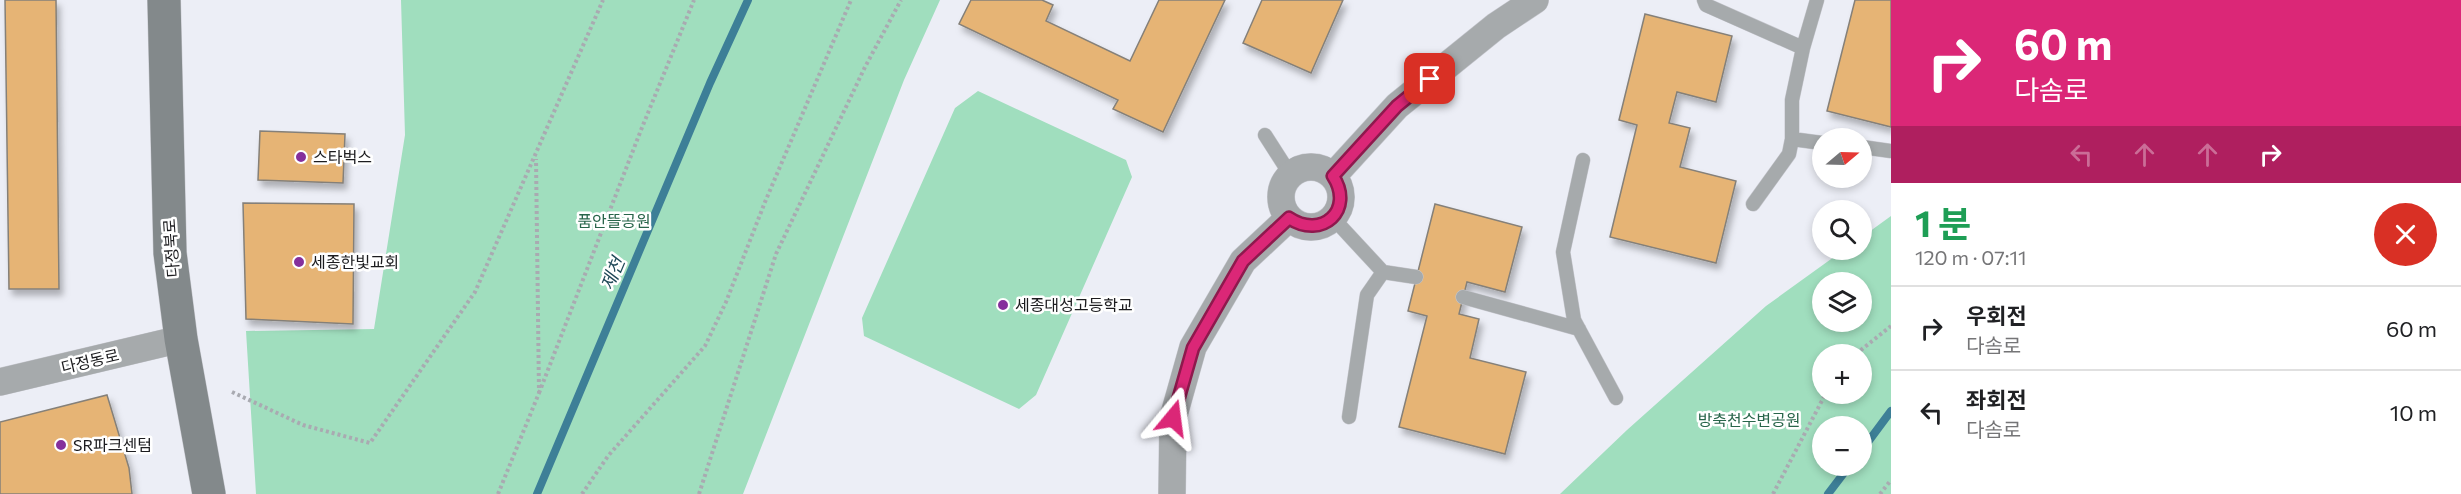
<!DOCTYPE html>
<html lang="ko">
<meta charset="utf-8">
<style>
:root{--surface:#fff;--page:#f2f2f2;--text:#202124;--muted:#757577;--line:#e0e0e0}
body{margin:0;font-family:Commissioner,"Noto Sans KR",sans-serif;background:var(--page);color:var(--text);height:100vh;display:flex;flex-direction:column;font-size:22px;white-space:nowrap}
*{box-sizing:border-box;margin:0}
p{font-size:20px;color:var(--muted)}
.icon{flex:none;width:33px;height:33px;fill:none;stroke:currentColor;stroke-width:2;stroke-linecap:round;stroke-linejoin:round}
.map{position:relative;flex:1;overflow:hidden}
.sheet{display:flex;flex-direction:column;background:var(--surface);width:570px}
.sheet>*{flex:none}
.hud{background:#db2777;color:#fff;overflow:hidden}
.needle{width:39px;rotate:71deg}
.buttons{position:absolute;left:1812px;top:128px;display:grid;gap:12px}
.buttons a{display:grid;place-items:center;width:60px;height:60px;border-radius:50%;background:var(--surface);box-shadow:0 3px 9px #0003;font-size:30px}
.pin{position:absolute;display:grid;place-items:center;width:51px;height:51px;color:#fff;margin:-26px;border-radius:12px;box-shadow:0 3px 9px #0006}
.me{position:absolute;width:66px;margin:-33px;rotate:16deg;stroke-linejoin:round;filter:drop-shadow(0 0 4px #0008)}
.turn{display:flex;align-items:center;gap:21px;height:126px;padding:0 24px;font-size:27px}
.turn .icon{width:78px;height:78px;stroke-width:2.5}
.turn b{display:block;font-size:42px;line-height:51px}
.lanes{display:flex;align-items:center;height:57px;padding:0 24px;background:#0003;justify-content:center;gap:30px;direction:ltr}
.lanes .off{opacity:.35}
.round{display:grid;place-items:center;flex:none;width:63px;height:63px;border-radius:32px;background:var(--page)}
.summary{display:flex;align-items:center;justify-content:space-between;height:102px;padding:0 24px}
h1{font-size:36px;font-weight:700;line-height:45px;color:#1e9e55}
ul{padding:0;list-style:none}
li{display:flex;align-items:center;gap:18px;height:84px;padding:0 24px;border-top:2px solid var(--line)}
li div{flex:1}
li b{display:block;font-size:22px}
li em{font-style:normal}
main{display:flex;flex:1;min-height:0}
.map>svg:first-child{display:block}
.green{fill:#a0debe;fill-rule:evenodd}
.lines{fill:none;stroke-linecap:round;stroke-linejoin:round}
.stream{stroke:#3d7f97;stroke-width:8}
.building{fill:#e6b474;stroke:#858079;stroke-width:1.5;filter:url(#shadow)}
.lane-casing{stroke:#c7c8cf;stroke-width:15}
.street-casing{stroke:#c7c8cf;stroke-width:28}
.secondary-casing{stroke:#c7c8cf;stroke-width:34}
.path{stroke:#a9aab1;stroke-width:4;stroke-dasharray:3 3;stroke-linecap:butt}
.lane{stroke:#a6aaac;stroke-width:14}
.street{stroke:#a6aaac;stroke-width:27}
.secondary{stroke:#83898b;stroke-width:33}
.route-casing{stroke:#8e194d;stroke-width:15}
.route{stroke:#db2777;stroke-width:10}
.poi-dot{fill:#852f9c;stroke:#fff;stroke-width:2}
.labels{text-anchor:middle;stroke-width:5;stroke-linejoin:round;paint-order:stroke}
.poi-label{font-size:16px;fill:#1c1c1f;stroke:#fff;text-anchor:start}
.park-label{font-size:16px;fill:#28654a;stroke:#fff}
.street-label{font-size:16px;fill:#1c1c1f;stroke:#fff}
.water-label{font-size:18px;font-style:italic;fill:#1f4857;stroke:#fff}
</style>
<main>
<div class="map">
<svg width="1891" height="494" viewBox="0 0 1891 494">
<defs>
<filter id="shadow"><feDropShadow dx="3.5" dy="6" stdDeviation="3" flood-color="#0004"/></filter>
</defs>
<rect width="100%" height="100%" fill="#eceef6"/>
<!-- green -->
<path class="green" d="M401,0H940L904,80L743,494H256L246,331L374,329L405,135Z
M978,91L1126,160L1132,177L1036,395L1019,409L864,336L862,318L955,108Z
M1891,216V494H1560L1627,430L1766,306L1845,249H1862V237ZM1822,282H1862V321H1822ZM1822,354H1862V393H1822ZM1822,426H1862V465H1822Z"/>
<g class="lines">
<!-- stream -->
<path class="stream" d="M1862,450L1891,411
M537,494L710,83L748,0
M1828,494L1850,465"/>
</g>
<!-- building -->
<path class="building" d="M5,0H56L59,289H9Z
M971,0H1042L1053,5L1046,21L1130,61L1159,0H1225L1163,132L1113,109L1118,100L959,24Z
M1262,0H1343L1311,73L1243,43Z
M1855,0H1891V127L1827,111Z
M1645,14L1732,36L1716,102L1677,92L1669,123L1690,128L1680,167L1736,181L1716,263L1610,237L1637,125L1619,120Z
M260,131L345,134L343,183L258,180Z
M243,203L354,204L353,324L246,319Z
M1435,204L1522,227L1505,292L1467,282L1459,314L1479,319L1470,358L1526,372L1505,454L1399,427L1427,316L1408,311Z
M107,395L129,468L132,494H0V422Z"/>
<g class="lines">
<!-- lane casing -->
<g class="lane-casing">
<path id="lane" d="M1704,0L1706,5L1803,48
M1265,135L1290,174
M1792,139L1822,143
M1862,147L1891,151
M1583,160L1563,252L1574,320L1616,398
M1753,204L1789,154L1792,139V100L1803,48L1817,0
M1332,217L1383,272L1416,277
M1463,297L1579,329
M1349,417L1367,295L1383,272"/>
</g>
<!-- street casing -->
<g class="street-casing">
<path id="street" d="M1281 197a30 30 0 1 1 60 0a30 30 0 1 1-60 0Z
M1333,176L1397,106L1496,26L1535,0
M0,382L181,339
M1172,494L1173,418L1193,347L1243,261L1289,218"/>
</g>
<!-- secondary casing -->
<g class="secondary-casing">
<path id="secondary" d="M164,0L170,253L181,339L209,494"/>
</g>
<!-- path -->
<path class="path" d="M1856,354L1891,326
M232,392L303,425L370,443L475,292L603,0
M539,393L641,130L694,0
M498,494L539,393L536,159
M582,494L608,456L705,346L726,302L765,202L851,0
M699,494L776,254L865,67L901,0
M1773,494L1826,393
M1880,494L1891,480"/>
<!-- lane -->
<use href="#lane" class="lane"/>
<!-- street -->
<use href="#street" class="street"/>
<!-- secondary -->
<use href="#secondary" class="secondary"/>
</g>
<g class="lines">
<!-- route casing -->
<g class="route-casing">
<path id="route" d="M1173,418L1193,348L1243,261L1289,218C1322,240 1355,210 1333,176L1397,106L1430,79"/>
</g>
<!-- route -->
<use href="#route" class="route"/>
</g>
<!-- markers -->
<g class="poi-dot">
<circle cx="301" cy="157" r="6"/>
<circle cx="299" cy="262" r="6"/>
<circle cx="1003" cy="305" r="6"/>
<circle cx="61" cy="445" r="6"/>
</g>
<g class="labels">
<!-- poi labels -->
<g class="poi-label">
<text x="313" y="163">스타벅스</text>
<text x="311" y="268">세종한빛교회</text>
<text x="1015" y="311">세종대성고등학교</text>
<text x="73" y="451">SR파크센텀</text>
</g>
<!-- park labels -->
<g class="park-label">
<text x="614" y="227">품안뜰공원</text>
<text x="1749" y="426">방축천수변공원</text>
</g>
<!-- street labels -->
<g class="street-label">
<text transform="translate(171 248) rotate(-94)" y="6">다정북로</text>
<text transform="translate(90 361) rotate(-13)" y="6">다정동로</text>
</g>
<!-- water labels -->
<g class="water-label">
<text transform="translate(613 274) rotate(-67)" y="6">제천</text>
</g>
</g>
</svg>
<div class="buttons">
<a><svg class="needle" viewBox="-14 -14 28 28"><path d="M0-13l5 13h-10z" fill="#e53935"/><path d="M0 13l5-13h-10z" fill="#757577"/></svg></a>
<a><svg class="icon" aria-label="search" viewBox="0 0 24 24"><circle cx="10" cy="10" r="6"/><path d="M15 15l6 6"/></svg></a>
<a><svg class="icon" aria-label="layers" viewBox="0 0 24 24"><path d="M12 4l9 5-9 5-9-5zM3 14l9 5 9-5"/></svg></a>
<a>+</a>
<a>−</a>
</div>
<div class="pin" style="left:1430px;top:79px;background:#d93025"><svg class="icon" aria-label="arrive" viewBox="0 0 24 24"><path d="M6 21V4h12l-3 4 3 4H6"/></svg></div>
<svg class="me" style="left:1173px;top:418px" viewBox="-20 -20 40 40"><path d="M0-17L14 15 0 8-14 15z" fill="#db2777" stroke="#fff" stroke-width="4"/></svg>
</div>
<section class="sheet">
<div class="hud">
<div class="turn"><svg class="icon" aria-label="right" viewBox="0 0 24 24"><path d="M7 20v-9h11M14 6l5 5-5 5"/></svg><div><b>60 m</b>다솜로</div></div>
<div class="lanes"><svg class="icon off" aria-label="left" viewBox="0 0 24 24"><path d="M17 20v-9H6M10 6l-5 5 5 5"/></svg><svg class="icon off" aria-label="ahead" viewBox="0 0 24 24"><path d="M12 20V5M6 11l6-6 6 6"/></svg><svg class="icon off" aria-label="ahead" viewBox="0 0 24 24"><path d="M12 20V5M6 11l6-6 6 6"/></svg><svg class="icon" aria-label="right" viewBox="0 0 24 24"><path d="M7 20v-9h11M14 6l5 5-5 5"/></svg></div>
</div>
<div class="summary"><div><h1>1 분</h1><p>120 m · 07:11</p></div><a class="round" style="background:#d93025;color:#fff"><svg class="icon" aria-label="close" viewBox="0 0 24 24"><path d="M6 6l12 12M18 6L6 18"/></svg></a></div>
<ul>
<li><svg class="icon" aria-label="right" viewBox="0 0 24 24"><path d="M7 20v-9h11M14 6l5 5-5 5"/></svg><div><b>우회전</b><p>다솜로</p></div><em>60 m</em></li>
<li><svg class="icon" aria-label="left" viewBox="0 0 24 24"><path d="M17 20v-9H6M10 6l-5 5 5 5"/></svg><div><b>좌회전</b><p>다솜로</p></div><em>10 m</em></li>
</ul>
</section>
</main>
